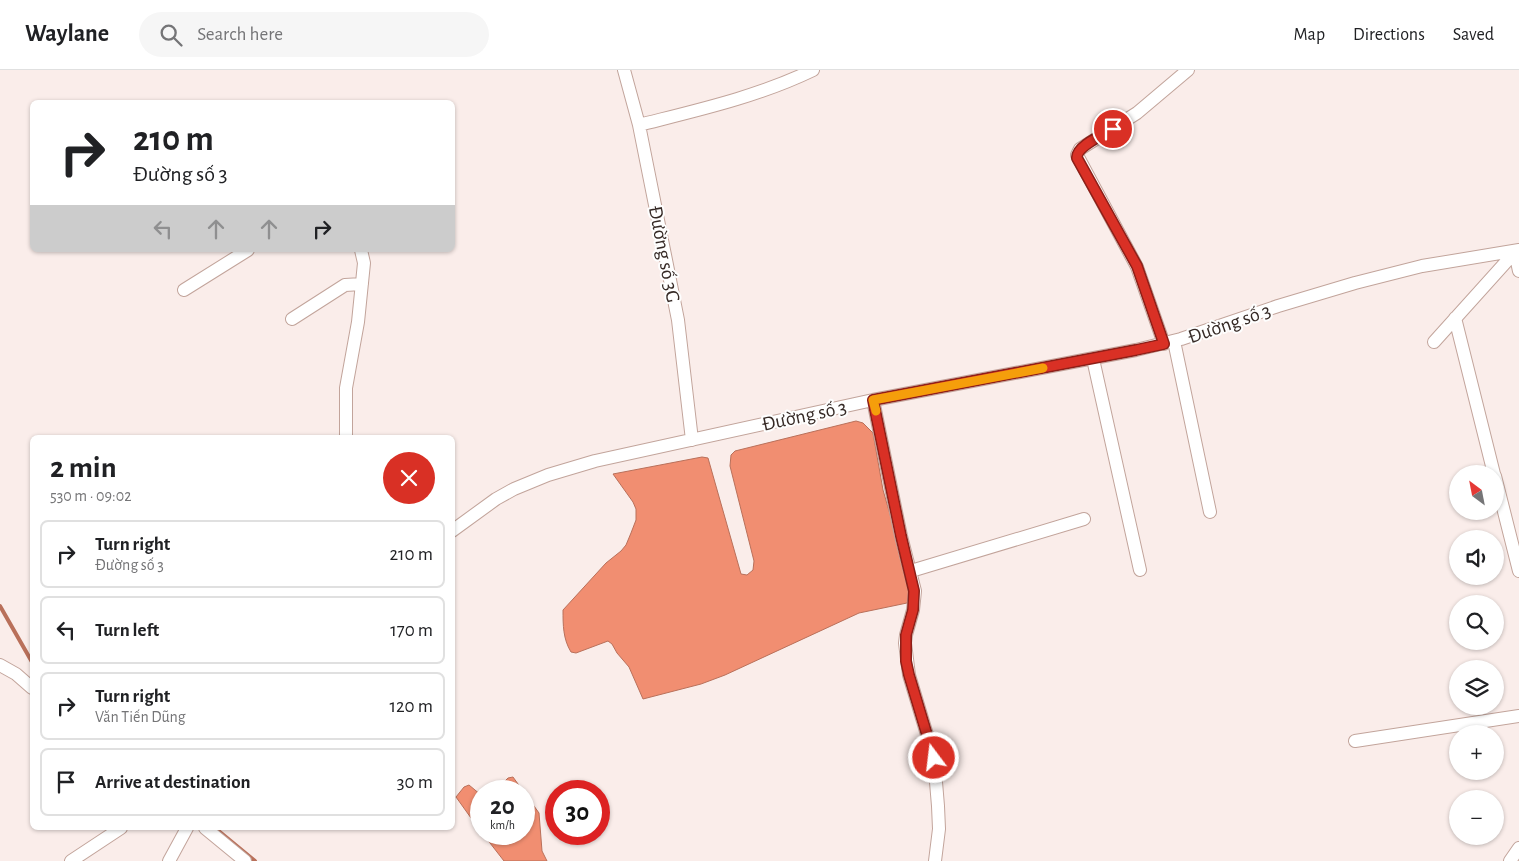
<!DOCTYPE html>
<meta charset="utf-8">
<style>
:root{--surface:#fff;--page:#f6f6f6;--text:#202124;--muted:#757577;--line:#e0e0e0}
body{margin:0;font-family:"Alegreya Sans",sans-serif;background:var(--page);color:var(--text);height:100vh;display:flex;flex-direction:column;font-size:19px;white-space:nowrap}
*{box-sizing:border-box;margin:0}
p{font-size:16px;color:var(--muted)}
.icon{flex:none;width:28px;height:28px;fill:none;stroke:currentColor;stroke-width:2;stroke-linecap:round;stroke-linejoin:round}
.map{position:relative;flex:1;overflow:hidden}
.details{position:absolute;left:30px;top:365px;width:425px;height:395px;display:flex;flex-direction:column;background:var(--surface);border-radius:8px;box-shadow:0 1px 4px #0004}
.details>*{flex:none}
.hud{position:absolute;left:30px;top:30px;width:425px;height:152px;border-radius:8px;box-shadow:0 1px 4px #0004;background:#fff;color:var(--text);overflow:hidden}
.needle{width:32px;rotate:328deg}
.buttons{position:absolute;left:1449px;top:395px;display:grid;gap:10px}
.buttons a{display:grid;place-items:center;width:55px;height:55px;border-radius:50%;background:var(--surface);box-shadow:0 1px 4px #0004;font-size:25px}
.speed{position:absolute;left:470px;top:710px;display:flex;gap:10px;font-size:25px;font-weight:700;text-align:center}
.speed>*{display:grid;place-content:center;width:65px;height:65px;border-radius:50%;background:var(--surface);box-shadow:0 1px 4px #0004;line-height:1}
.speed small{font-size:12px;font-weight:400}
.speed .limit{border:8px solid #d22;background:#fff;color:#111}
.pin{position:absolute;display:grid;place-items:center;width:42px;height:42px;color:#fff;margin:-21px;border:2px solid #fff;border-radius:50%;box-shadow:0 1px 5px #0007}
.me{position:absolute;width:55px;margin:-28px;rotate:345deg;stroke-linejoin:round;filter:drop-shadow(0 0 4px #0008)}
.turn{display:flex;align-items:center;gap:18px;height:105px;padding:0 20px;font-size:22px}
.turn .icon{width:65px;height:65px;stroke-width:2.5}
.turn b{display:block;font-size:35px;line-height:42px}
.lanes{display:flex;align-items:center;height:48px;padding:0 20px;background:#0003;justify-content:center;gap:25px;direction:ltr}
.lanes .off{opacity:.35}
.round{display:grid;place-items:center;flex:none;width:52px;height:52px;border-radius:26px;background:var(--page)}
.overview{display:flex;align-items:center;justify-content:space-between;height:85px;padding:0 20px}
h1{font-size:30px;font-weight:700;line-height:38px}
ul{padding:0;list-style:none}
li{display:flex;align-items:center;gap:15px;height:68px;margin:0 10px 8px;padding:0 10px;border:2px solid var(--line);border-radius:8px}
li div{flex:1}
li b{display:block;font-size:19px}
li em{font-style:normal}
header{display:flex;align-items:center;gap:30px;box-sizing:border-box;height:70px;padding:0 25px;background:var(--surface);border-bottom:1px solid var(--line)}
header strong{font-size:24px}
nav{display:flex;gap:28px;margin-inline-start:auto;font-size:18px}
.search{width:350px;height:45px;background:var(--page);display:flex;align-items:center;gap:12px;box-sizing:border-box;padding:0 18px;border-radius:28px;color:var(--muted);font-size:19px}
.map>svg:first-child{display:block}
.water{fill:#f18e71;stroke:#b9705a}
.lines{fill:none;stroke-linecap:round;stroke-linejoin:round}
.stream{stroke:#b9705a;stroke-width:4}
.minor-casing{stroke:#c2a49b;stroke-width:14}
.minor{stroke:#fff;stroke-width:12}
.route-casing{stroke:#8d1f18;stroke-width:12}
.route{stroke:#d93025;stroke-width:9}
.slow{stroke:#f59e0b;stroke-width:9}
.labels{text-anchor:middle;stroke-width:4;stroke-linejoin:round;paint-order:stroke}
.street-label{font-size:20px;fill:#352925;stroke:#fefefe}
</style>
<header>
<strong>Waylane</strong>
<div class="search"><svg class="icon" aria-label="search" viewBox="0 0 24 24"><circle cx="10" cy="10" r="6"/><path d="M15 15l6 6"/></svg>Search here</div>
<nav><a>Map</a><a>Directions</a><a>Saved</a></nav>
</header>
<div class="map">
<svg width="1519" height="791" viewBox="0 0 1519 791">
<rect width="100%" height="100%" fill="#faedea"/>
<!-- water -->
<path class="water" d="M856,351L863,353L873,363L883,420L911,517L909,529L907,533L859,543L725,605L701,614L643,629L629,597L617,583L612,574L608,571L576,583L571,582C563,569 563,555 563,540L606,493L621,481L626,475L631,463L636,450V439L633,432L613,404L702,387L708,388L741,504L747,505L753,500L754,491L730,396L731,385L735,381Z
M513,707L523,721H495L508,708Z
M469,715L481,725V762L456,727L464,717Z
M524,722L539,743L542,781L547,791H504L483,764H524Z"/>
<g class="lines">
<!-- stream -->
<path class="stream" d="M0,536L32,592
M215,758L255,791"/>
<!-- minor casing -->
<g class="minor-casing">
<path id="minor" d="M624,0L639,55L678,250L692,370
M639,55C698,40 757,27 813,0
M1515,182L1519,201
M184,220L248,180
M1455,248L1494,404
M292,249L345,215L362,214
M1174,271L1210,442
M1434,272L1515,182
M1164,274L1137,197L1077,85L1080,79L1137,43L1188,0
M1093,289L1140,500
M873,330L901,466L915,521L913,540L906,565L905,573L909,605L934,688L938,736L939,759L935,791
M346,368V318L358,252L364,193L361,180
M1495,406L1519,501
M452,461L496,429L514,419L548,405L595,391L873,330L1136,280L1181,269L1278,236L1355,213L1422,196L1519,180
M911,501L1084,449
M0,595L16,604L32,618
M1355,671L1519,646
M205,758L245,791
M71,791L121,758
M169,791L187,758
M1510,791L1519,778"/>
</g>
<!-- minor -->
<use href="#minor" class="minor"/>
</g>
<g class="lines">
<!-- route casing -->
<g class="route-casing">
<path id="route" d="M934,688L909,605L906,591V565L913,540L914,521L901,466L873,330L1136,280L1164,274L1137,196L1077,88C1076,76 1103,65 1113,59"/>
</g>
<!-- route -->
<use href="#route" class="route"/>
<!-- slow -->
<path class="slow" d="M876,341L873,330L1043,298"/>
</g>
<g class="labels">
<!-- street labels -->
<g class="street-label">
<text transform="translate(665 184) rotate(79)" y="7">Đường số 3G</text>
<text transform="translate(1229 253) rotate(-19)" y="7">Đường số 3</text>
<text transform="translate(804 345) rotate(-12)" y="7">Đường số 3</text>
</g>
</g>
</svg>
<div class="buttons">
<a><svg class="needle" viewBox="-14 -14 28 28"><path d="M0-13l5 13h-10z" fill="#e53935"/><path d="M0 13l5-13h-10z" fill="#757577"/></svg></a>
<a><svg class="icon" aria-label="sound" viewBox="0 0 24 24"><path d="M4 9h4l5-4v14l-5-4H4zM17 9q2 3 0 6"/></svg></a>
<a><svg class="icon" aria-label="search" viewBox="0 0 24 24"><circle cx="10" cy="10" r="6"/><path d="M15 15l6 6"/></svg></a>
<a><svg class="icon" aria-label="layers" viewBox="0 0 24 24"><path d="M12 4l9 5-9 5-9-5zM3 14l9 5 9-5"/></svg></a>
<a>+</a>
<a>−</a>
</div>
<div class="speed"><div>20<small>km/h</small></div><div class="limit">30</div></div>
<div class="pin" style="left:1113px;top:59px;background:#d93025"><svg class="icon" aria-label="arrive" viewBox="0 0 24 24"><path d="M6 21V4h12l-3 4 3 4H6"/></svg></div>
<svg class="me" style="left:934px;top:688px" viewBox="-20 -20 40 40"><circle r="17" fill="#d93025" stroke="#fff" stroke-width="3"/><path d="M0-11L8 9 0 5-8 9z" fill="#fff"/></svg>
<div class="hud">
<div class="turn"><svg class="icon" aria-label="right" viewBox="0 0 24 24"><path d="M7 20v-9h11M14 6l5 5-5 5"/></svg><div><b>210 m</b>Đường số 3</div></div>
<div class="lanes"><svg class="icon off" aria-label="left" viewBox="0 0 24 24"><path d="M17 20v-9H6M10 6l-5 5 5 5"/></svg><svg class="icon off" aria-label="ahead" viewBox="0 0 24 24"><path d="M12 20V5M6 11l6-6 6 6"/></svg><svg class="icon off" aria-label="ahead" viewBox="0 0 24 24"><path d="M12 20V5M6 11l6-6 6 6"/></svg><svg class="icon" aria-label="right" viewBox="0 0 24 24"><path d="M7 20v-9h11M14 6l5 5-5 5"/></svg></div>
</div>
<section class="details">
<div class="overview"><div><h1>2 min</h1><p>530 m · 09:02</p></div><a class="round" style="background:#d93025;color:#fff"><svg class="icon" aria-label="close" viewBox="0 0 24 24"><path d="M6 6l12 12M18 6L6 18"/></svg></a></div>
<ul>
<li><svg class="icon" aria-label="right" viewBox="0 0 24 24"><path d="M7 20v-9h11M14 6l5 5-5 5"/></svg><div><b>Turn right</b><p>Đường số 3</p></div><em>210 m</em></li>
<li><svg class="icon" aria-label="left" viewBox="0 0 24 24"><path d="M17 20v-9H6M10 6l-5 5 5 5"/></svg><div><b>Turn left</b></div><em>170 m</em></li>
<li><svg class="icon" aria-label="right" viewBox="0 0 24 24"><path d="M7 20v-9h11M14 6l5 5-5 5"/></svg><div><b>Turn right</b><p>Văn Tiến Dũng</p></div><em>120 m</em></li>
<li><svg class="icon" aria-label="arrive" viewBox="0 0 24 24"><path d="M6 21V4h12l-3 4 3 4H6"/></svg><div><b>Arrive at destination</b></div><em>30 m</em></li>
</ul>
</section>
</div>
